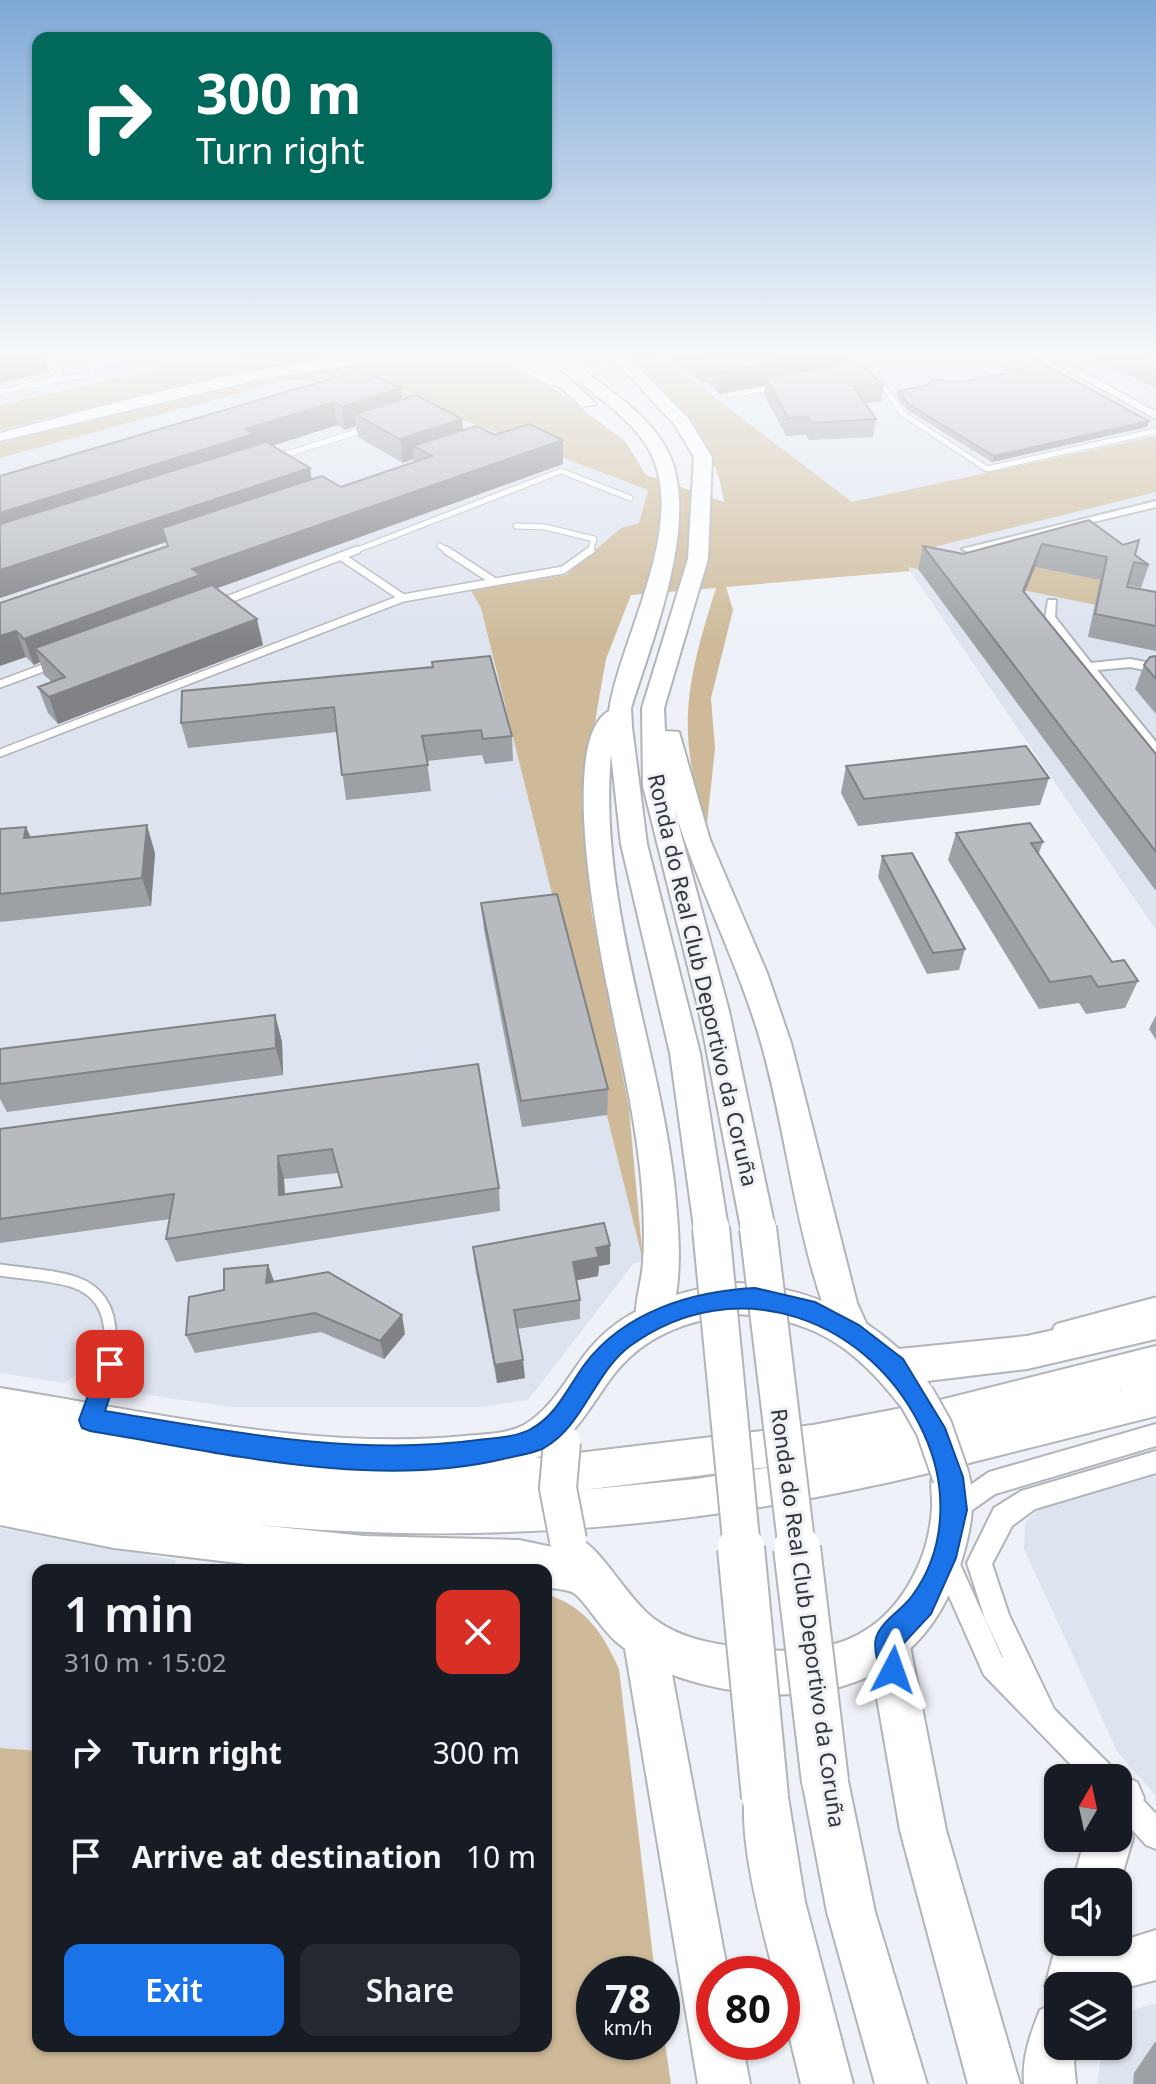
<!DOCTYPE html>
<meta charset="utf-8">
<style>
:root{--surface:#171b24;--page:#242831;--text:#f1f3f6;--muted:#9ea1a6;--accent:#1a73e8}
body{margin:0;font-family:"Noto Sans",sans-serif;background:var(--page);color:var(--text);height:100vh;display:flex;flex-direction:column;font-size:30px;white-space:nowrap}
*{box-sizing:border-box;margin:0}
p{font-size:26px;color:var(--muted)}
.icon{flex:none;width:44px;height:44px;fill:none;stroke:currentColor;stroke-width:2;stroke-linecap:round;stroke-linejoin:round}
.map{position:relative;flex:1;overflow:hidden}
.sheet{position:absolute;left:32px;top:1564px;width:520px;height:488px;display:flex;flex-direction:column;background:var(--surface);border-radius:16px;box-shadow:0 2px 6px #0004}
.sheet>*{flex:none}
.guide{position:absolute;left:32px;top:32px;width:520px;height:168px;border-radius:16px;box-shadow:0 2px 6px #0004;background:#00695c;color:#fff;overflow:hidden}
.needle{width:52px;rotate:9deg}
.controls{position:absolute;left:1044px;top:1764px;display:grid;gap:16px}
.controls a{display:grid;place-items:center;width:88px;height:88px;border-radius:16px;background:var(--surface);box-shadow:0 2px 6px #0004;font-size:40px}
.speed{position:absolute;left:576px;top:1956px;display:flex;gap:16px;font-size:40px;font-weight:700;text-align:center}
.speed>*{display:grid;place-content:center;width:104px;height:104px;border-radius:50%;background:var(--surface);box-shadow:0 2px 6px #0004;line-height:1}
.speed small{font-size:20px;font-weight:400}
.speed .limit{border:12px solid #d22;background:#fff;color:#111}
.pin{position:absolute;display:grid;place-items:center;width:68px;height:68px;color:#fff;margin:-34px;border-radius:16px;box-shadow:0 4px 12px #0006}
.me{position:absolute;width:88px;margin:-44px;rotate:4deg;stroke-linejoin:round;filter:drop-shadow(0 0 6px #0008)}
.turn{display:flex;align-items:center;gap:28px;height:168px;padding:0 32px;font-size:36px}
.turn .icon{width:104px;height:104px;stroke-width:2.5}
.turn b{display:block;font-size:56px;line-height:68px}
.round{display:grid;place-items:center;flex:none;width:84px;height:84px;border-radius:16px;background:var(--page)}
.overview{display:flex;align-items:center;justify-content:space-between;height:136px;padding:0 32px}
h1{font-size:48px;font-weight:600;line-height:60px}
.primary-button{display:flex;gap:16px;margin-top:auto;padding:16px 32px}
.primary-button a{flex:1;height:92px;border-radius:16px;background:var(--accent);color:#fff;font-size:32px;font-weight:600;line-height:92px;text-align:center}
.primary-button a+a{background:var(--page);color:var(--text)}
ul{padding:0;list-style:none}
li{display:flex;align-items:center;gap:24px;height:104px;padding:0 32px}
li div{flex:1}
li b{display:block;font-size:30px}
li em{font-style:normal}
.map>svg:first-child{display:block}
.built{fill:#dde3ef}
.green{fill:#ceba99}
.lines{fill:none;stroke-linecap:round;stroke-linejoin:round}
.service-far2-casing{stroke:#b1b4b9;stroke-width:7}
.service-far1-casing{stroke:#b1b4b9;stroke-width:10}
.service-casing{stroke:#b1b4b9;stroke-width:15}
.minor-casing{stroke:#b1b4b9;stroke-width:4}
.secondary-casing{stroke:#b1b4b9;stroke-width:4}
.primary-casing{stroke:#b1b4b9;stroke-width:4}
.trunk-casing{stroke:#b1b4b9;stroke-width:4}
.service-far2{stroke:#fff;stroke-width:5}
.service-far1{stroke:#fff;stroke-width:7}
.service{stroke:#fff;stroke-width:11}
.minor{fill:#fff;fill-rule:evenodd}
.secondary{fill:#fff;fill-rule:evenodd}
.primary{fill:#fff;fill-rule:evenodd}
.trunk{fill:#fff;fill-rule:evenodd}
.primary-bridge-casing{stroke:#b1b4b9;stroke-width:40;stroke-linecap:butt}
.trunk-bridge-far2-casing{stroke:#b1b4b9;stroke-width:19;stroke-linecap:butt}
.trunk-bridge-far1-casing{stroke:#b1b4b9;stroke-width:40;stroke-linecap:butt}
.trunk-bridge-casing{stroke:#b1b4b9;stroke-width:50;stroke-linecap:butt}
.primary-bridge{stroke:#fff;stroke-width:36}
.trunk-bridge-far2{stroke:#fff;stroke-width:17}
.trunk-bridge-far1{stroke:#fff;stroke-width:36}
.trunk-bridge{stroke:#fff;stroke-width:46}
.wall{fill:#9da0a4;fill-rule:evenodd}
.shaded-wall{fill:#808286}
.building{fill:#b7babf;stroke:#808286;stroke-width:2;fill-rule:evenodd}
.route{fill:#1a73e8;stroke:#114b97;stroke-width:2}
.labels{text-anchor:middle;stroke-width:6;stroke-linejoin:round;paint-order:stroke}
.street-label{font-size:22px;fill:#333537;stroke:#eef1f7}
</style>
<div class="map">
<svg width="1156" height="2084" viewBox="0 0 1156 2084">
<rect width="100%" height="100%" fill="#eef1f7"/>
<!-- built -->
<path class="built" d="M0,352H253L174,365L0,405Z
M655,352H1156V930L910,571L852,502Z
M286,380L365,383L648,490L639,523L621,529L566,575L471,592L481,608L643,1261L634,1263L528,1400L482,1407H231L136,1393L130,1367L91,1363L65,1383L0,1373V458Z
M1156,1473V1796L1118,1753L1024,1549L1025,1522L1041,1507Z
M0,1528L176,1560L173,1570H38V1751L0,1748Z
M1156,2003V2084H1097L1103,2046H1118V2023L1128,2012Z"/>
<!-- green -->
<path class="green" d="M253,352H371L187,383L0,430V405L174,365Z
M621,352H655L852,502L1156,436V492L934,547L1156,591V617L908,567L910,571L726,587L733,610L711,698L715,749L707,823C674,732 688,677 716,588L631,595L606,659L598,704L587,776L585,842L591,909L629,1109L643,1261L481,608L471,591L566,575L621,528L639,523L648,490L365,383L286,380L0,458V443L154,403L297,372L406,359H492L511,362L548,384L625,441L646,475L724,502C716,436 665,396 621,352Z
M546,1594C585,1606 603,1633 619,1669L655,1974H594V2042H662V2023L671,2084H0V1748L38,1751V2046H546Z"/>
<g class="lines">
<!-- service-far2 casing -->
<g class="service-far2-casing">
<path id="service-far2" d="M64,352L98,365L159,352
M841,352L859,373
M1021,358L1043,354
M874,373L903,414L987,469L1156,431
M51,381L91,374L98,365
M0,392L51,381L60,372L45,357L36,359
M730,395L777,387
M278,457L366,429
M516,526L545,527L594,539L590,552
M440,546L449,552
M352,552L561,471L630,498"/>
</g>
<!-- service-far1 casing -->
<g class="service-far1-casing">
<path id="service-far1" d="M446,550L492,580
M342,557L403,598
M219,603L357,550
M0,684L51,665
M0,753L403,598L563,570L591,550"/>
</g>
<!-- service casing -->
<g class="service-casing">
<path id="service" d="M0,1270C24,1274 50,1274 74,1282C131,1301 107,1373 93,1413
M1059,1329L1156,1303"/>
</g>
<!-- minor casing -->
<g class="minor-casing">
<path id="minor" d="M1036,352H1047L1156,412V419Z
M1156,501V507L968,552L962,549Z
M1048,600H1056L1055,617L1091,663L1130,659L1156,664V672L1130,667L1097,670L1156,742V755L1151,754L1045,620Z
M1156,1424V1446L995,1494L955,1522L946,1518L943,1510L946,1502L989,1472Z
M1156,1451V1473L1035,1509L1012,1526L992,1564L1009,1615L1054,1709L1113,1768L1117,1778H1084L984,1675L933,1560L936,1551L945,1548L954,1551L1002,1657H1003L985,1619L967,1563L994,1508L1021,1491Z
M1118,1780L1128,1784L1156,1814V1849L1146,1845L1118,1814Z"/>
</g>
<!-- secondary casing -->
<g class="secondary-casing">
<path id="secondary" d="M382,352H433L265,378L0,441V433C126,400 253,364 382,352Z
M520,352C534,352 544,360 559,360C575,361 588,352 604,352C583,374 541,374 520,352Z"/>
</g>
<!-- primary casing -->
<g class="primary-casing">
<path id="primary" d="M738,1283C800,1287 853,1307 899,1349L1027,1336L1156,1307V1339L1027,1369L927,1381L935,1396L932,1402L1156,1346V1380L1119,1390L1156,1380V1416L965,1464C978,1494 971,1529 962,1559C927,1683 820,1712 706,1685C676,1678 643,1665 619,1644C603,1632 586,1602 575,1594C569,1589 554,1589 546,1587V1570H295L114,1548L0,1525V1388C152,1412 311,1451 465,1436C483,1434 508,1434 524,1425C551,1409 566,1380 584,1356C620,1307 680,1289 738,1283ZM738,1314C815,1319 856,1348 902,1408L813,1425L536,1458C572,1443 589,1408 611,1378C643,1335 687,1320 738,1314ZM784,1465L696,1479L583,1490ZM933,1472C929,1483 933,1496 932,1508C931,1526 927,1545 920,1562C885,1645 819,1659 738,1647C709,1643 681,1638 657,1621C627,1600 603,1549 578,1538L563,1544L562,1549L519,1540L364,1536L248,1524C479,1547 707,1527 933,1472Z"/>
</g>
<!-- trunk casing -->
<g class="trunk-casing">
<path id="trunk" d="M465,352C491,352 515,353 538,366V359H548L596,404L582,407L559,386L549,385L515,366Z
M607,352H623L688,418L712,457L708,559L664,708L665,731L679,732L710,840L767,973L791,1043L857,1303L870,1332L865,1344L852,1348L839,1344C796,1251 789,1138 760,1039C734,951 689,871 667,782L729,1011L775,1228L770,1238L758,1242L746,1238L741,1228L699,1011L643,786L642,708L688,559L694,457L675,425Z
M572,370H584C614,394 654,419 670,456C699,525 652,640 631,708L632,727L647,844L700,1053L728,1228L723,1238L711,1242L699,1238L694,1228L670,1053L621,844L611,754C598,899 657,1040 674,1182C679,1230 685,1289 665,1333L652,1338L639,1333C630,1313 642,1285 643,1262C649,1171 625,1079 608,990C598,940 558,739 609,711C620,636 694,516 645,443C627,416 597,397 572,376Z
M644,1616L659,1622L665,1637L728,1974H714V2042H742L750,2084H698L623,1637L629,1622Z
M888,1620L903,1626L909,1641L946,1830L1020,2084H968L900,1830L867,1641L873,1626Z
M825,1758L841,1765L848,1781L875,1912L927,2084H875L827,1912L802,1781L809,1765Z
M765,1774L781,1781L788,1797L805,1902L853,2084H801L782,2006V1974H774C763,1930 732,1820 749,1781Z
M1121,1775L1137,1782L1144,1798L1134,1824L1128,1827L1133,1838L1118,1889V1882H1073L1085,1838H1118V1778H1113Z
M1156,1930V1980L1125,1988L1118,1994V1986H1058V2046H1079L1074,2062L1076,2084H1024C1022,2057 1030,2035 1040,2010L1053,2004L1045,1986L1058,1938V1942H1118Z"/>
</g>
<!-- service-far2 -->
<use href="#service-far2" class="service-far2"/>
<!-- service-far1 -->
<use href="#service-far1" class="service-far1"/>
<!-- service -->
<use href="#service" class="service"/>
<!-- minor -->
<use href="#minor" class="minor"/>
<!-- secondary -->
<use href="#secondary" class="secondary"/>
<!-- primary -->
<use href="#primary" class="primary"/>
<!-- trunk -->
<use href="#trunk" class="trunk"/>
<!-- primary-bridge casing -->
<g class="primary-bridge-casing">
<path id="primary-bridge" d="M916,1396L934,1428L951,1477
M562,1442L558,1488L568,1540"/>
</g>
<!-- trunk-bridge-far2 casing -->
<g class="trunk-bridge-far2-casing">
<path id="trunk-bridge-far2" d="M554,352L578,373"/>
</g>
<!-- trunk-bridge-far1 casing -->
<g class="trunk-bridge-far1-casing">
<path id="trunk-bridge-far1" d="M711,1228L742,1550
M758,1228L797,1550"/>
</g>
<!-- trunk-bridge casing -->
<g class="trunk-bridge-casing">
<path id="trunk-bridge" d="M741,1548L765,1797
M797,1548L825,1781"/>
</g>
<!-- primary-bridge -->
<use href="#primary-bridge" class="primary-bridge"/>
<!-- trunk-bridge-far2 -->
<use href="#trunk-bridge-far2" class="trunk-bridge-far2"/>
<!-- trunk-bridge-far1 -->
<use href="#trunk-bridge-far1" class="trunk-bridge-far1"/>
<!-- trunk-bridge -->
<use href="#trunk-bridge" class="trunk-bridge"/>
</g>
<!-- wall -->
<path class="wall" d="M80,352H132L91,357Z
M663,352H849L847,364L884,385L881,402L865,403L876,419L873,437L809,440L806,435L786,436L764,395L765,385L719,394L709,383H702Z
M1082,352H1156V389Z
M1006,363L1149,421L1147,427L992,462L907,410L897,397L898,391L958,382L1011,372L1004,368Z
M401,388L402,399L462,419L463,430L495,435L563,440V464L217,588L263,645L58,724L48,713L38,687L52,682L44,675L40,662L34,665L26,657L0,603L167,547L166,542L0,598V476ZM337,425L345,430L356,426L358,437L403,463L414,459L415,462L341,487L311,479L310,468L272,446Z
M1089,520L1149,565L1141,588L1127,585V587L1156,592V651L1088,637L1100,580L1035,567L1024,594L1156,754V891L918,569L923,546L963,554Z
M1156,656V714L1135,689L1144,665Z
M433,667L512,736L513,761L485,764L482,755L427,761L431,791L346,800L337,732L188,748L181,723Z
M846,766L1049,778L1040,805L858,826L841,793Z
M26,827L31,837L155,853L151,906L0,922V829Z
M956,833L1043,842L1038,855L1112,962L1138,981L1125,1008L1086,1014L1079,1003L1039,1009L948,860Z
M882,856L965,949L959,970L927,974L878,877Z
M481,903L608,1089L607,1115L522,1127L484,930Z
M275,1015L282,1042L283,1075L7,1112L0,1099V1049Z
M1156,1015V1040L1149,1029Z
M478,1064L499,1188L500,1211L176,1262L166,1239L170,1219L0,1243V1129ZM338,1173L342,1187L285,1194L284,1179Z
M610,1245V1264L599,1266L598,1276L576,1280L580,1300V1319L517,1329L525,1378L497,1383L475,1266L473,1247Z
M268,1265L274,1282L405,1334L384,1359L321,1332L195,1353L186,1335L224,1290Z
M1155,2042H1156V2084H1133L1134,2073Z"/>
<!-- shaded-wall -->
<path class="shaded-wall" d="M90,352H132L91,357Z
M825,352H849L846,370L766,378L765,385L719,394L720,372Z
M43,353L49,372L0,383V361Z
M401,388L403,411L355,414L356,426L345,430L342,407Z
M334,402L337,425L256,451L0,540V513L245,429Z
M462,419L464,442L413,446L414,459L403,463L400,439Z
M1149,421L1147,427L992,462L994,456Z
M563,440V464L204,593L35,648L40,662L34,665L24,639L192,569Z
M310,468L314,493L162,528L166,542L0,598V570Z
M1042,544L1035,567L1016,614L1023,591Z
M257,619L263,645L58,724L49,697Z
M16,631L26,657L0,666V636Z
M147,825L155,853L151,906L142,878Z
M26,827L37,854L24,838Z
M275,1015L282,1042L283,1075L276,1048Z
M278,1156L284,1179L286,1218L279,1195Z
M610,1245V1264L599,1266L598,1276L573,1281V1262L596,1248Z
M268,1265L275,1284L266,1283Z
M402,1315L405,1334L384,1359L380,1341Z
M523,1360L525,1378L497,1383L495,1365Z"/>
<!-- building -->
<path class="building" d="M0,352H43V353L0,361Z
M692,352H825L720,372L711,361H704Z
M1127,352H1156V366Z
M1033,358L1149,421L994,456L908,404L898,391L928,385L931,379L958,382L1020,371L1006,363Z
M859,362L884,385L853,386L876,419L812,423L808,417L788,418L766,378Z
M354,372L366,373L401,388L342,407L334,402L245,429L253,434L0,513V476Z
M416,395L462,419L400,439L355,414Z
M529,424L563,440L192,569L200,575L24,639L16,631L0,636V603L168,546L162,528L322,476L341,487L432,456L413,446L476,426L495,435Z
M266,442L310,468L0,570V524Z
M1089,520L1123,545L1139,540L1135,555L1149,565L1134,562L1127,587L1156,592V626L1095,614L1107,557L1042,544L1023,591L1156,754V852L923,546L963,554Z
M212,585L257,619L49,697L38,687L65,677L35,648Z
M490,656L512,736L483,739L481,730L422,736L428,765L342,775L334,707L181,723L182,691L433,667L432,662Z
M1156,656V679L1144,665L1150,657Z
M1026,746L1049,778L864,799L846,766Z
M1030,823L1043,842L1031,843L1112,962L1124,960L1138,981L1098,987L1091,976L1050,982L956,833Z
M147,825L142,878L0,894V829L26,827L24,838Z
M912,853L965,949L933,953L882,856Z
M557,894L608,1089L521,1101L481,903Z
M275,1015L276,1048L0,1084V1049Z
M478,1064L499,1188L166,1239L174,1194L0,1219V1129ZM332,1149L342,1187L279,1195L278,1156Z
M604,1223L610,1245L596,1248L599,1257L573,1262L580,1300L514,1310L523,1360L495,1365L473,1247Z
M268,1265L266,1283L328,1272L402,1315L380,1341L315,1313L186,1335L189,1297L224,1290V1269Z"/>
<!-- sky -->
<linearGradient id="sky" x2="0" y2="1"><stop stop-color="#7fa8d6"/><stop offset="0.55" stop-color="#f7f9fb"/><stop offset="1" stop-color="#f7f9fb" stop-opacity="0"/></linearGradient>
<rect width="1156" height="644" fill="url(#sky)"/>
<!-- route -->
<path class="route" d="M755,1288L815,1302L859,1325L903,1359L945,1428L963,1477L967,1510L956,1558L931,1614L902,1645L906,1670L902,1679L893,1683L883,1679C879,1668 873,1649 876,1638C881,1621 902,1610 912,1596C947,1549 948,1486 924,1434C872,1319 737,1268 630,1346C594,1373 584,1425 544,1448C532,1454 515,1456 503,1459C373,1490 219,1452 90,1431L82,1428L79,1420L102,1357L110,1354L118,1357L121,1364L105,1411C227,1431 353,1457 478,1440C494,1438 517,1437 531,1429C557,1415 568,1387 585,1364C624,1312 692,1291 755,1288Z"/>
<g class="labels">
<!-- street labels -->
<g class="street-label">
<text transform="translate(703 980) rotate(77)" y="8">Ronda do Real Club Deportivo da Coruña</text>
<text transform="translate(808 1618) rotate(82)" y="8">Ronda do Real Club Deportivo da Coruña</text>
</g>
</g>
</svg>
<div class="controls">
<a><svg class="needle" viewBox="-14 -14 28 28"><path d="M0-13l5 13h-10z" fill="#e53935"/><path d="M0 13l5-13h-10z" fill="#9ea1a6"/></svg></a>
<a><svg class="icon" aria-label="sound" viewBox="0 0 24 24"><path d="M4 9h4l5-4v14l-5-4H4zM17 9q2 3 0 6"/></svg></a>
<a><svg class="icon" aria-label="layers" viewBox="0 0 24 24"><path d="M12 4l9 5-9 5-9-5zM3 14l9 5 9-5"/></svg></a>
</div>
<div class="speed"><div>78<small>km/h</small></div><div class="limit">80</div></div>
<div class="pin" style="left:110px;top:1364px;background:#d93025"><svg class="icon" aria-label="arrive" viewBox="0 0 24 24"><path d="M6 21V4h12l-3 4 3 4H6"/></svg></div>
<svg class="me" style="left:893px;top:1670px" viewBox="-20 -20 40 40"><path d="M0-17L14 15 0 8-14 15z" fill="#1a73e8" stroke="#fff" stroke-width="4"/></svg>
<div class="guide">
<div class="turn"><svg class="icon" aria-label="right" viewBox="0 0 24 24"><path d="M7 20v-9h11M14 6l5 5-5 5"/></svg><div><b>300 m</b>Turn right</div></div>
</div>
<section class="sheet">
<div class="overview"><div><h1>1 min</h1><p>310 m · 15:02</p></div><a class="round" style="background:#d93025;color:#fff"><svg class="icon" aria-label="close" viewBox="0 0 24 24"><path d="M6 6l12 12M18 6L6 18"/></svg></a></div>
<ul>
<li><svg class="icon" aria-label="right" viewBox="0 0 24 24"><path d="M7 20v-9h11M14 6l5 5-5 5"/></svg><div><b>Turn right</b></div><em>300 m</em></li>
<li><svg class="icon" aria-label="arrive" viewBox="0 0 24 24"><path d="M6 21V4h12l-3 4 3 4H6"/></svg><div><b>Arrive at destination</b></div><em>10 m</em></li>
</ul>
<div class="primary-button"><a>Exit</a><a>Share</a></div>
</section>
</div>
